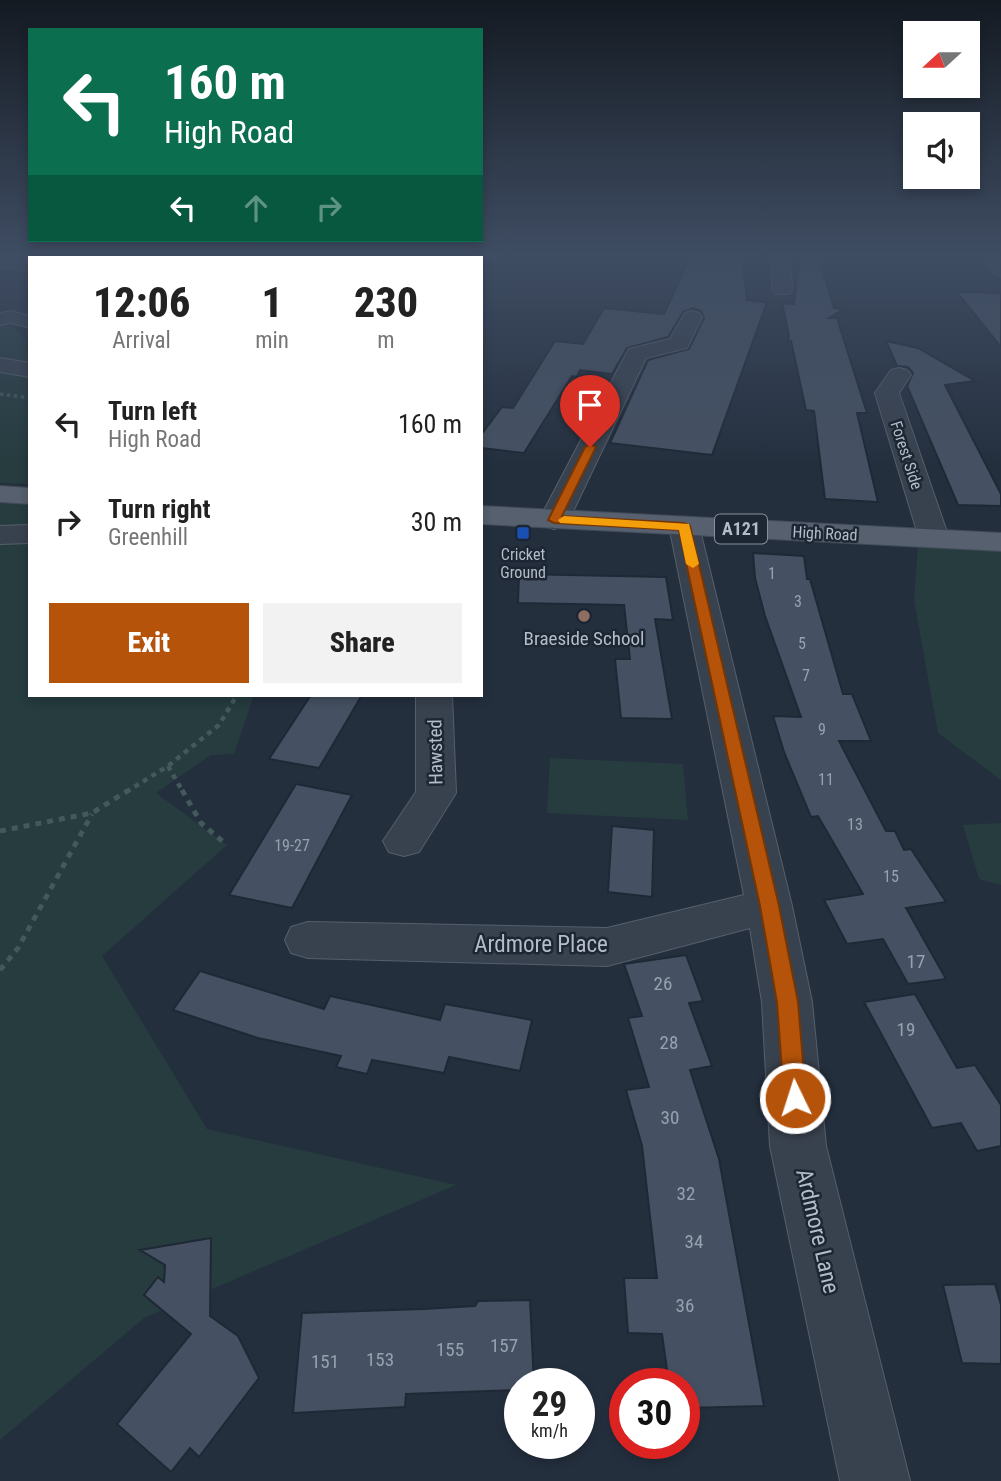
<!DOCTYPE html>
<style>
:root{--surface:#fff;--page:#f2f2f2;--text:#222;--muted:#767676;--accent:#b45309}
body{margin:0;font-family:"Roboto Condensed",sans-serif;background:var(--page);color:var(--text);height:100vh;display:flex;flex-direction:column;font-size:26px;white-space:nowrap}
*{box-sizing:border-box;margin:0}
p{font-size:23px;color:var(--muted)}
.icon{flex:none;width:38px;height:38px;fill:none;stroke:currentColor;stroke-width:2;stroke-linecap:round;stroke-linejoin:round}
.map{position:relative;flex:1;overflow:hidden}
.panel{position:absolute;left:28px;top:256px;width:455px;height:441px;display:flex;flex-direction:column;background:var(--surface);border-radius:0px;box-shadow:0 4px 10px #0003}
.panel>*{flex:none}
.hud{position:absolute;left:28px;top:28px;width:455px;height:214px;border-radius:0px;box-shadow:0 4px 10px #0003;background:#0b6e4f;color:#fff;overflow:hidden}
.needle{width:46px;rotate:249deg}
.controls{position:absolute;left:903px;top:21px;display:grid;gap:14px}
.controls a{display:grid;place-items:center;width:77px;height:77px;border-radius:0px;background:var(--surface);box-shadow:0 4px 10px #0003;font-size:35px}
.speed{position:absolute;left:504px;top:1368px;display:flex;gap:14px;font-size:35px;font-weight:700;text-align:center}
.speed>*{display:grid;place-content:center;width:91px;height:91px;border-radius:50%;background:var(--surface);box-shadow:0 4px 10px #0003;line-height:1}
.speed small{font-size:18px;font-weight:400}
.speed .limit{border:10px solid #d22;background:#fff;color:#111}
.pin{position:absolute;display:grid;place-items:center;width:60px;height:60px;color:#fff;margin:-72px -30px;border-radius:50% 50% 50% 0;rotate:-45deg;box-shadow:0 0 7px #0007}
.pin .icon{rotate:45deg}
.me{position:absolute;width:77px;margin:-38px;rotate:356deg;stroke-linejoin:round;filter:drop-shadow(0 0 5px #0008)}
.turn{display:flex;align-items:center;gap:24px;height:147px;padding:0 21px;font-size:32px}
.turn .icon{width:91px;height:91px;stroke-width:2.5}
.turn b{display:block;font-size:49px;line-height:60px}
.lanes{display:flex;align-items:center;height:66px;padding:0 21px;background:#0003;justify-content:center;gap:35px;direction:ltr}
.lanes .off{opacity:.35}
.eta{display:flex;justify-content:space-evenly;align-items:center;height:119px;text-align:center}
.eta b{font-size:42px;font-weight:800;line-height:49px}
.button{display:flex;gap:14px;margin-top:auto;padding:14px 21px}
.button a{flex:1;height:80px;border-radius:0px;background:var(--accent);color:#fff;font-size:28px;font-weight:800;line-height:80px;text-align:center}
.button a+a{background:var(--page);color:var(--text)}
ul{padding:0;list-style:none}
li{display:flex;align-items:center;gap:21px;height:98px;padding:0 21px}
li div{flex:1}
li b{display:block;font-size:26px}
li em{font-style:normal}
.map>svg:first-child{display:block}
.green{fill:#263c3f}
.building{fill:#455162;stroke:#1f2835;stroke-width:2}
.lines{fill:none;stroke-linecap:round;stroke-linejoin:round}
.minor-casing{stroke:#565f6c;stroke-width:2}
.major-casing{stroke:#414a57;stroke-width:2}
.path-far2{stroke:#44595c;stroke-width:3.5;stroke-dasharray:3.5 3.5;stroke-linecap:butt}
.path-far1{stroke:#44595c;stroke-width:4.5;stroke-dasharray:5 5;stroke-linecap:butt}
.path{stroke:#44595c;stroke-width:5;stroke-dasharray:6 6;stroke-linecap:butt}
.minor{fill:#38414e;fill-rule:evenodd}
.major{fill:#56606e;fill-rule:evenodd}
.route{fill:#b45309;stroke:#753606;stroke-width:2}
.slow{fill:#f59e0b}
.transit-dot{fill:#1a4fb4;stroke:#1d2633;stroke-width:2.5}
.education-dot{fill:#8d6e63;stroke:#1d2633;stroke-width:2.5}
.labels{text-anchor:middle;stroke-width:5;stroke-linejoin:round;paint-order:stroke}
.far-street-label{font-size:16px;fill:#b4bcc9;stroke:#1d2633}
.far-poi-label{font-size:16px;fill:#b4bcc9;stroke:#1d2633}
.number-label{font-size:16px;fill:#98a1af}
.shield{fill:#1d2633;stroke:#878f9c;stroke-width:2}
.shield-label{font-size:18px;font-weight:bold;fill:#b4bcc9}
.poi-label{font-size:19px;fill:#b4bcc9;stroke:#1d2633}
.street-label{font-size:19px;fill:#b4bcc9;stroke:#1d2633}
.near-number-label{font-size:19px;fill:#98a1af}
.near-street-label{font-size:23px;fill:#b4bcc9;stroke:#1d2633}
</style>
<div class="map">
<svg width="1001" height="1481" viewBox="0 0 1001 1481">
<rect width="100%" height="100%" fill="#242f3e"/>
<!-- green -->
<path class="green" d="M0,325L12,326L26,340L30,363L0,360Z
M0,370L30,378V484L0,483Z
M0,499L30,500V695H254L234,754L211,755L156,793L227,845L102,956L207,1129L456,1185L144,1318L0,1440Z
M918,545L1001,551V780L938,733L914,600Z
M550,758L683,764L688,820L547,813Z
M1001,823V885L979,879L963,825Z"/>
<!-- building -->
<path class="building" d="M691,256H742L747,300L767,302L712,455L610,443L648,360L689,349L704,318L701,311L693,308L683,312L668,337L627,348L612,374L580,370L577,377L572,376L524,453L481,448V435L502,407L513,408L555,341L583,344L604,308L664,314Z
M800,256H818L834,308L844,309L829,318H837L867,413H857L878,502L825,499L814,411L806,410L791,341L788,343L789,335L782,303L794,304Z
M957,292L1001,293V347Z
M886,341L918,348L975,381L945,385L1001,494V506L958,505L907,386L913,373L908,367L897,366Z
M753,553L804,556L807,579H810L843,694H852L871,741H839L886,831H895L904,850L911,849L946,902L906,908L946,979L908,984L883,939L847,944L824,900L863,894L818,816L811,817L784,752L773,716L801,717L765,616L755,578Z
M519,574L666,577L673,620L655,619L672,719L621,718L615,659H630L624,605L518,603Z
M311,695H362L319,768L269,759Z
M296,784L352,795L292,908L229,895Z
M612,826L654,830L652,897L608,892Z
M686,955L703,1001L689,1003L712,1066L690,1070L719,1159L764,1406L684,1408V1384H669L662,1334L628,1333L624,1278H657L642,1146L626,1090L649,1087L628,1018L642,1016L624,964Z
M200,971L324,1009L330,996L440,1020L445,1004L532,1020L520,1071L449,1057L444,1073L372,1060L367,1074L336,1067L341,1056L258,1038L173,1010Z
M915,994L957,1068L975,1065L1001,1105V1146L977,1151L961,1123L932,1128L864,1002Z
M211,1238L210,1316L238,1336L259,1378L199,1457L190,1448L171,1472L117,1424L191,1334L144,1295L158,1277L164,1282L165,1265L140,1250Z
M995,1284L1001,1305V1364L962,1363L943,1285Z
M530,1300L534,1384H520V1390L406,1394L405,1407L293,1413L302,1313L423,1309L475,1306L478,1301Z"/>
<g class="lines">
<!-- minor casing -->
<g class="minor-casing">
<path id="minor" d="M186,256H204V257H186Z
M772,256H790L792,290L789,294H775L772,290Z
M987,256H1001V276L994,274L985,259Z
M0,257L30,259V271L0,267Z
M11,311L30,316V328L11,323L0,325V313Z
M692,311L699,313L702,317L687,348L646,358L569,520L564,526L554,529L544,526L539,520L626,354L629,349L670,339L685,313Z
M0,358L30,363V377L0,372Z
M899,368L907,370L911,375L899,393L949,538L945,544L934,547L923,544L919,538L875,393L891,370Z
M684,517L694,520L699,526L792,906L812,1002L826,1146L910,1481H840L770,1146L762,1002L750,928L607,966L308,958L291,953L285,940L291,927L308,922L607,928L744,895L669,526L674,520Z
M30,525V543L0,544V526Z
M416,695H452L456,793L419,852L404,856L389,852L383,841L416,792Z"/>
</g>
<!-- major casing -->
<g class="major-casing">
<path id="major" d="M0,486L30,488V504L0,502Z
M481,506L1001,533V551L481,524Z"/>
</g>
<!-- path-far2 -->
<path class="path-far2" d="M0,394L30,398"/>
<!-- path-far1 -->
<path class="path-far1" d="M168,766L183,792
M126,792L168,766L219,725L237,695"/>
<!-- path -->
<path class="path" d="M182,790L201,823L227,845
M0,831L92,813L129,790
M0,970L18,948L92,814"/>
<!-- minor -->
<use href="#minor" class="minor"/>
<!-- major -->
<use href="#major" class="major"/>
</g>
<!-- sky -->
<linearGradient id="sky" x2="0" y2="1"><stop stop-color="#141a22"/><stop offset="0.55" stop-color="#3f4d63"/><stop offset="1" stop-color="#3f4d63" stop-opacity="0"/></linearGradient>
<rect width="1001" height="464" fill="url(#sky)"/>
<!-- route -->
<path class="route" d="M590,444L596,447L562,516L684,523L690,526L779,906L798,1002L806,1098L803,1105L795,1108L787,1105L784,1098L777,1002L760,906L679,530L554,523L548,520L585,447Z"/>
<!-- slow -->
<path class="slow" d="M564,516L689,524L699,564L693,568L686,564L679,530L560,523L558,520Z"/>
<!-- markers -->
<rect class="transit-dot" x="516" y="526" width="14" height="14" rx="3.5"/>
<circle class="education-dot" cx="584" cy="616" r="7"/>
<g class="labels">
<!-- far-street labels -->
<g class="far-street-label">
<text transform="translate(907 455) rotate(72)" y="6">Forest Side</text>
<text transform="translate(825 533) rotate(3)" y="6">High Road</text>
</g>
<!-- far-poi labels -->
<g class="far-poi-label">
<text x="523" y="560">Cricket<tspan x="523" dy="18">Ground</tspan></text>
</g>
<!-- number labels -->
<g class="number-label">
<text x="772" y="579">1</text>
<text x="798" y="607">3</text>
<text x="802" y="649">5</text>
<text x="806" y="681">7</text>
<text x="822" y="735">9</text>
<text x="826" y="785">11</text>
<text x="855" y="830">13</text>
<text x="292" y="851">19-27</text>
<text x="891" y="882">15</text>
</g>
<!-- shield labels -->
<rect class="shield" x="715" y="514.5" width="52" height="29" rx="5"/>
<g class="shield-label">
<text x="741" y="535">A121</text>
</g>
<!-- poi labels -->
<g class="poi-label">
<text x="584" y="645">Braeside School</text>
</g>
<!-- street labels -->
<g class="street-label">
<text transform="translate(435 752) rotate(-91)" y="7">Hawsted</text>
</g>
<!-- near-number labels -->
<g class="near-number-label">
<text x="916" y="968">17</text>
<text x="663" y="990">26</text>
<text x="906" y="1036">19</text>
<text x="669" y="1049">28</text>
<text x="670" y="1124">30</text>
<text x="686" y="1200">32</text>
<text x="694" y="1248">34</text>
<text x="685" y="1312">36</text>
<text x="504" y="1352">157</text>
<text x="450" y="1356">155</text>
<text x="380" y="1366">153</text>
<text x="325" y="1368">151</text>
</g>
<!-- near-street labels -->
<g class="near-street-label">
<text x="541" y="952">Ardmore Place</text>
<text transform="translate(818 1231) rotate(77)" y="8">Ardmore Lane</text>
</g>
</g>
</svg>
<div class="controls">
<a><svg class="needle" viewBox="-14 -14 28 28"><path d="M0-13l5 13h-10z" fill="#e53935"/><path d="M0 13l5-13h-10z" fill="#767676"/></svg></a>
<a><svg class="icon" aria-label="sound" viewBox="0 0 24 24"><path d="M4 9h4l5-4v14l-5-4H4zM17 9q2 3 0 6"/></svg></a>
</div>
<div class="speed"><div>29<small>km/h</small></div><div class="limit">30</div></div>
<div class="pin" style="left:590px;top:447px;background:#d93025"><svg class="icon" aria-label="arrive" viewBox="0 0 24 24"><path d="M6 21V4h12l-3 4 3 4H6"/></svg></div>
<svg class="me" style="left:795px;top:1098px" viewBox="-20 -20 40 40"><circle r="17" fill="#b45309" stroke="#fff" stroke-width="3"/><path d="M0-11L8 9 0 5-8 9z" fill="#fff"/></svg>
<div class="hud">
<div class="turn"><svg class="icon" aria-label="left" viewBox="0 0 24 24"><path d="M17 20v-9H6M10 6l-5 5 5 5"/></svg><div><b>160 m</b>High Road</div></div>
<div class="lanes"><svg class="icon" aria-label="left" viewBox="0 0 24 24"><path d="M17 20v-9H6M10 6l-5 5 5 5"/></svg><svg class="icon off" aria-label="ahead" viewBox="0 0 24 24"><path d="M12 20V5M6 11l6-6 6 6"/></svg><svg class="icon off" aria-label="right" viewBox="0 0 24 24"><path d="M7 20v-9h11M14 6l5 5-5 5"/></svg></div>
</div>
<section class="panel">
<div class="eta">
<div><b>12:06</b><p>Arrival</p></div>
<div><b>1</b><p>min</p></div>
<div><b>230</b><p>m</p></div>
</div>
<ul>
<li><svg class="icon" aria-label="left" viewBox="0 0 24 24"><path d="M17 20v-9H6M10 6l-5 5 5 5"/></svg><div><b>Turn left</b><p>High Road</p></div><em>160 m</em></li>
<li><svg class="icon" aria-label="right" viewBox="0 0 24 24"><path d="M7 20v-9h11M14 6l5 5-5 5"/></svg><div><b>Turn right</b><p>Greenhill</p></div><em>30 m</em></li>
</ul>
<div class="button"><a>Exit</a><a>Share</a></div>
</section>
</div>
